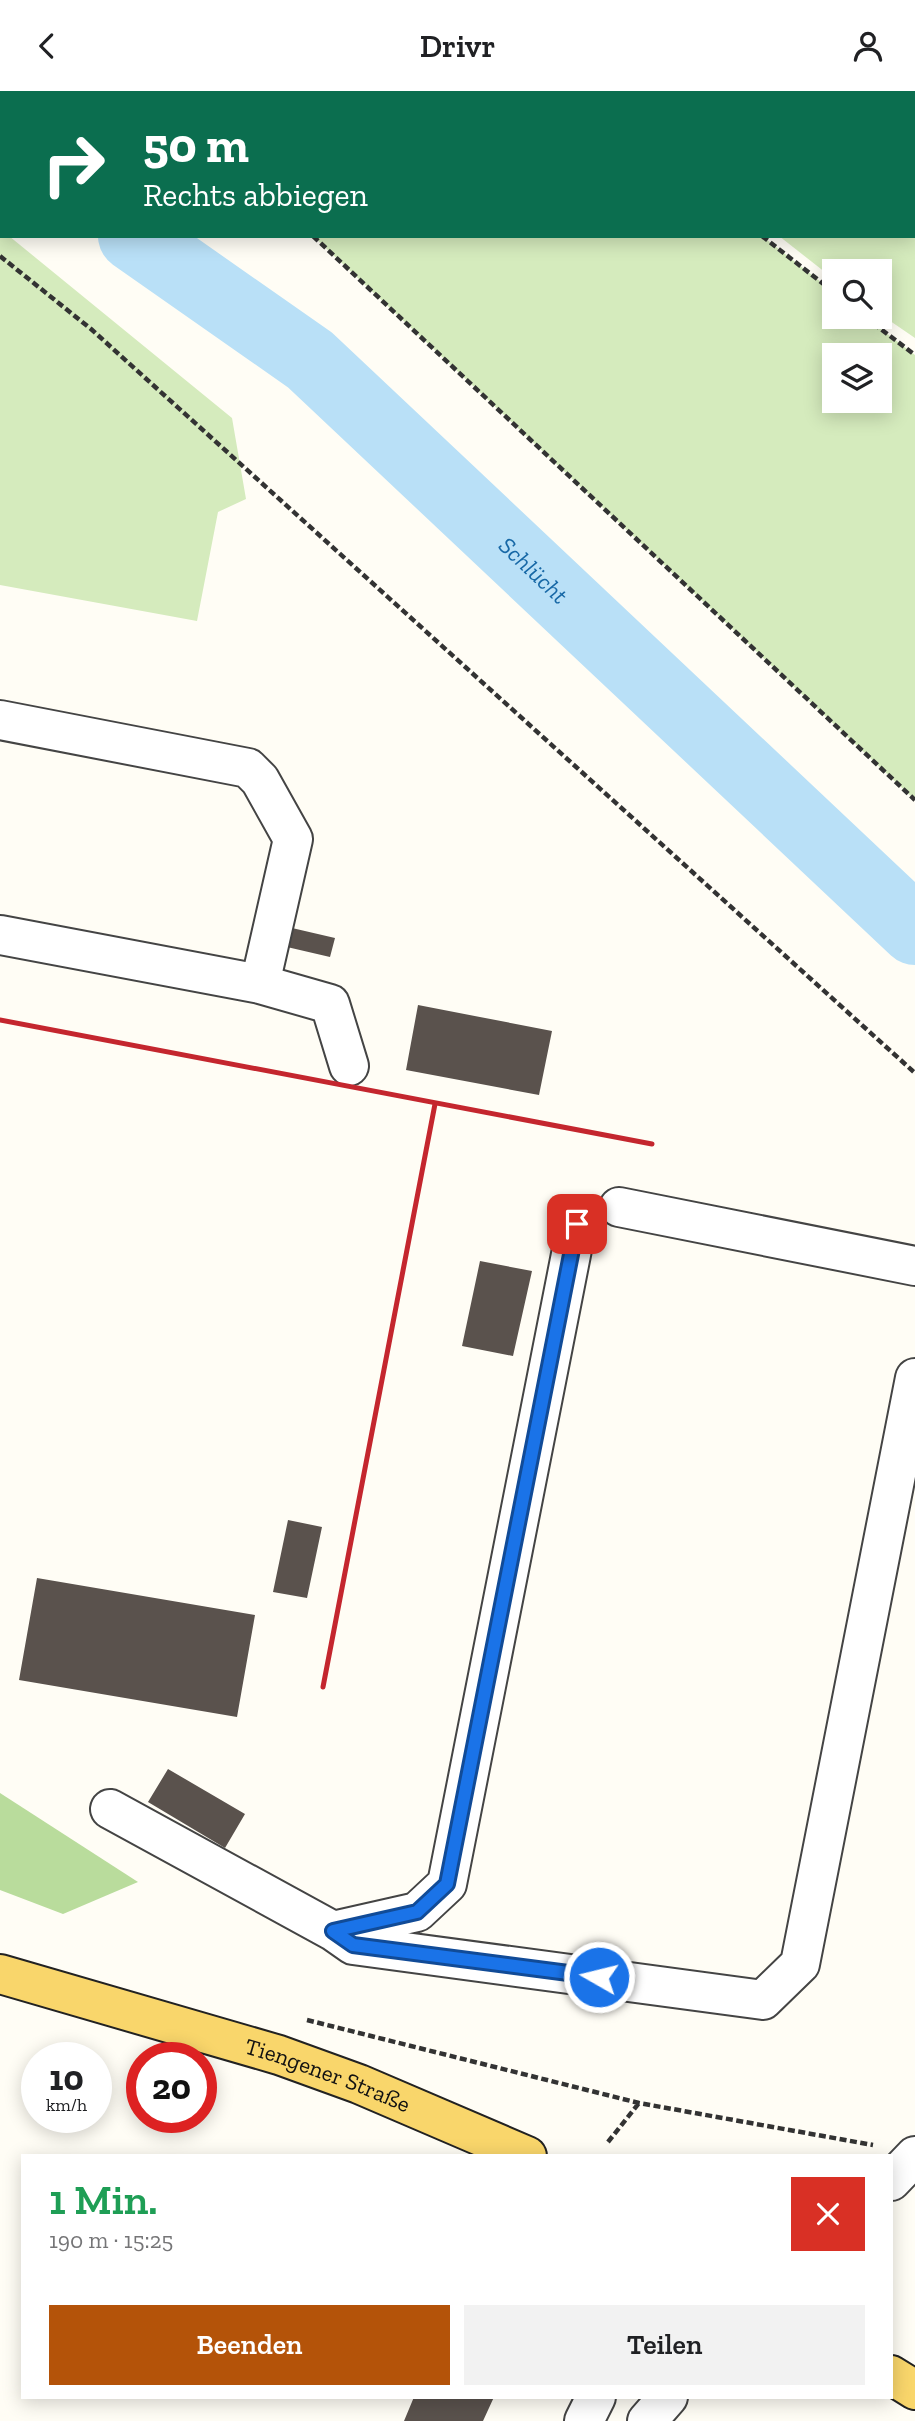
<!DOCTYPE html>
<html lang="de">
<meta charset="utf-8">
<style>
:root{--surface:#fff;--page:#f2f2f2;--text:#202124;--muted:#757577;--accent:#b45309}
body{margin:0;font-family:"Zilla Slab",serif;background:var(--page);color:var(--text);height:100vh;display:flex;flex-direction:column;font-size:26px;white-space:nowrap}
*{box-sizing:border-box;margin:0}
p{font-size:23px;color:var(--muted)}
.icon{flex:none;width:38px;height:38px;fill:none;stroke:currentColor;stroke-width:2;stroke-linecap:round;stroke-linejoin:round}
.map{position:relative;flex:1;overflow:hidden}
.details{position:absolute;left:21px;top:2063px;width:872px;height:245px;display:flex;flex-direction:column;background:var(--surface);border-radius:0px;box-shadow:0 4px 18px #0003}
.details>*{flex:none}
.top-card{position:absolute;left:0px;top:0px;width:915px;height:147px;box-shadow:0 4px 18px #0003;background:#0b6e4f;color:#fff;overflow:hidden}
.fabs{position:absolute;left:822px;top:168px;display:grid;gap:14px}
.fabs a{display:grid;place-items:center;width:70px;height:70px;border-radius:0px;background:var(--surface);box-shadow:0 4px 18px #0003;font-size:35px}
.speed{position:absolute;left:21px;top:1951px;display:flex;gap:14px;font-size:35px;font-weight:700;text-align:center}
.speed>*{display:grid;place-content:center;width:91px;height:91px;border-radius:50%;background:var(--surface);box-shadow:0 4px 18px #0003;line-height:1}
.speed small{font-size:18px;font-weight:400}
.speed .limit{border:10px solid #d22;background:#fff;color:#111}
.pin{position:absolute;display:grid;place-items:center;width:60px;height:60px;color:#fff;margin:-30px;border-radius:14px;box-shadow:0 4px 10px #0006}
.me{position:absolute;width:77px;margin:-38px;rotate:278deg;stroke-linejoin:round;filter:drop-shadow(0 0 5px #0008)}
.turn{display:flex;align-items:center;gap:24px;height:147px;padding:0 28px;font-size:32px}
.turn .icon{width:91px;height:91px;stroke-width:2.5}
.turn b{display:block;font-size:49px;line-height:60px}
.round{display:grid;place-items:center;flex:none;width:74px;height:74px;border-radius:0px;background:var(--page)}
.head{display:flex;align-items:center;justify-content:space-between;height:119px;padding:0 28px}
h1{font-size:42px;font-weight:600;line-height:52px;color:#1e9e55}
.action{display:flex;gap:14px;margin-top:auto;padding:14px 28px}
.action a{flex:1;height:80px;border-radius:0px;background:var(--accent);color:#fff;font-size:28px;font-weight:600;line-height:80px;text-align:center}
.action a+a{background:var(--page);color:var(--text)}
header{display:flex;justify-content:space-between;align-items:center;height:91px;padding:0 28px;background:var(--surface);font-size:32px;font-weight:600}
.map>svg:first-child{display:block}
.green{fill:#d5ebbd;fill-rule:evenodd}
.forest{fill:#b9dc9c}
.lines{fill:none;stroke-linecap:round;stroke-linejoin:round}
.river{stroke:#b9e0f7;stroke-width:70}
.building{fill:#5a524d}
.minor-casing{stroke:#444;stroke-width:42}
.major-casing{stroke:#222;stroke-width:42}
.path{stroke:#333;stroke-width:4.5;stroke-dasharray:7 3.5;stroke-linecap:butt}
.minor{stroke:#fff;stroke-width:38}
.major{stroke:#f9d66b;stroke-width:38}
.rail{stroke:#c4262e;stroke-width:5}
.route-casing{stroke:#114b97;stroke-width:18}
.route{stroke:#1a73e8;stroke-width:12}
.labels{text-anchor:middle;stroke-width:7;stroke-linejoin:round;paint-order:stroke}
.street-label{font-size:23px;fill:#111;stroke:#fff}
.water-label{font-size:24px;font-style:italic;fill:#1768a6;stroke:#fff}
</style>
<header><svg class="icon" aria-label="back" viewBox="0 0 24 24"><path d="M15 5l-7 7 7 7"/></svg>Drivr<svg class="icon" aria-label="person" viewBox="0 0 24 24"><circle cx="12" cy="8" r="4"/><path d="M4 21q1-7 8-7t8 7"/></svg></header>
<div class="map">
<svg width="915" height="2330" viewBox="0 0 915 2330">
<rect width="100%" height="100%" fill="#fffdf5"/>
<!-- green -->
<path class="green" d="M111,0H594V2H113Z
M626,0H915V247L880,223V180H835V189L779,145H914V2Z
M0,138L2,145H9L232,327L246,408L218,421L197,530L0,494Z
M313,145H762L835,202V226H865L915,264V709ZM880,264V310H835V264Z"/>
<!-- forest -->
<path class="forest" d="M0,1702L138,1791L63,1823L0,1799Z"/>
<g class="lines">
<!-- river -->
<g class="river">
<path d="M0,52L2,53"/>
<path id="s1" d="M133,145L310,269L915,839"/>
</g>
</g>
<!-- building -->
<path class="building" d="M292,837L335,847L330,866L287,856Z
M418,914L552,940L539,1004L406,979Z
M480,1170L532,1180L513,1265L462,1255Z
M288,1429L322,1436L307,1507L273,1501Z
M37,1487L255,1524L237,1626L19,1589Z
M168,1678L245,1723L225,1757L148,1711Z
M414,2306H494L483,2330H404Z"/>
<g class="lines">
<!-- minor casing -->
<g class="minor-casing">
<path id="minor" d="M0,629L248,677L260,689L293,748L260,893
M0,844L260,893L330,913L349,975
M619,1116L915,1175
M110,1718L333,1840L417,1821L447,1793L577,1133
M333,1840L353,1854L763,1909L800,1873L915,1287
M891,2090L915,2065
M584,2330L596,2306
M647,2330L668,2306"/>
</g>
<!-- major casing -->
<g class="major-casing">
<g id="major">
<path id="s2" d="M0,1883L279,1964L359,1993L527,2065"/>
<path d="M891,2284L915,2299"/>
</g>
</g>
<!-- path -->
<path class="path" d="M111,0L113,2
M611,0L612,2
M313,145L915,709
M762,145L835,202
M0,165L91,238L915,982
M865,226L915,264
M307,1929L639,2012L873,2054
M608,2051L639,2012"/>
<!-- minor -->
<use href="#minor" class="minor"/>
<!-- major -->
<use href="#major" class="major"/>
<!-- rail -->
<path class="rail" d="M0,929L652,1053
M323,1596L435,1013"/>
</g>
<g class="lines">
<!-- route casing -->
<g class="route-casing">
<path id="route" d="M577,1133L447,1793L417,1821L333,1840L353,1854L599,1886"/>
</g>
<!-- route -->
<use href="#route" class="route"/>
</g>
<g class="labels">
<!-- street labels -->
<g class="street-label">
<text dy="8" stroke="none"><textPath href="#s2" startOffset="343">Tiengener Straße</textPath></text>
</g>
<!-- water labels -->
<g class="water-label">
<text dy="8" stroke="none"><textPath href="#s1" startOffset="523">Schlücht</textPath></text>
</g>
</g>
</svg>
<div class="fabs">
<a><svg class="icon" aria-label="search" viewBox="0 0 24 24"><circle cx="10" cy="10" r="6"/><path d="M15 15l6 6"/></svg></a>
<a><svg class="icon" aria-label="layers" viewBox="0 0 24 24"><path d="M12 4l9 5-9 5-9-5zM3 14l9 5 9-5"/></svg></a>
</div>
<div class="speed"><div>10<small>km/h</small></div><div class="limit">20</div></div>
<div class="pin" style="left:577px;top:1133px;background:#d93025"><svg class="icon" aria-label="arrive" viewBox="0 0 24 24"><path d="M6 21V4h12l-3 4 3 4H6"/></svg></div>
<svg class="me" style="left:599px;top:1886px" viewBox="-20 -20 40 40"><circle r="17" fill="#1a73e8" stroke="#fff" stroke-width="3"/><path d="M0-11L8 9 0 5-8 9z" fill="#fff"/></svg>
<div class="top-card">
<div class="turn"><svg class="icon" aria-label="right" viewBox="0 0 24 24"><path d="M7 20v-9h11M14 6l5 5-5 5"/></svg><div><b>50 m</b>Rechts abbiegen</div></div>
</div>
<section class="details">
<div class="head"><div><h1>1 Min.</h1><p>190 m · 15:25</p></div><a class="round" style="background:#d93025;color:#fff"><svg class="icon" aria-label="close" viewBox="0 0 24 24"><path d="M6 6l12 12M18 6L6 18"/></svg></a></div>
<div class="action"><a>Beenden</a><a>Teilen</a></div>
</section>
</div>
